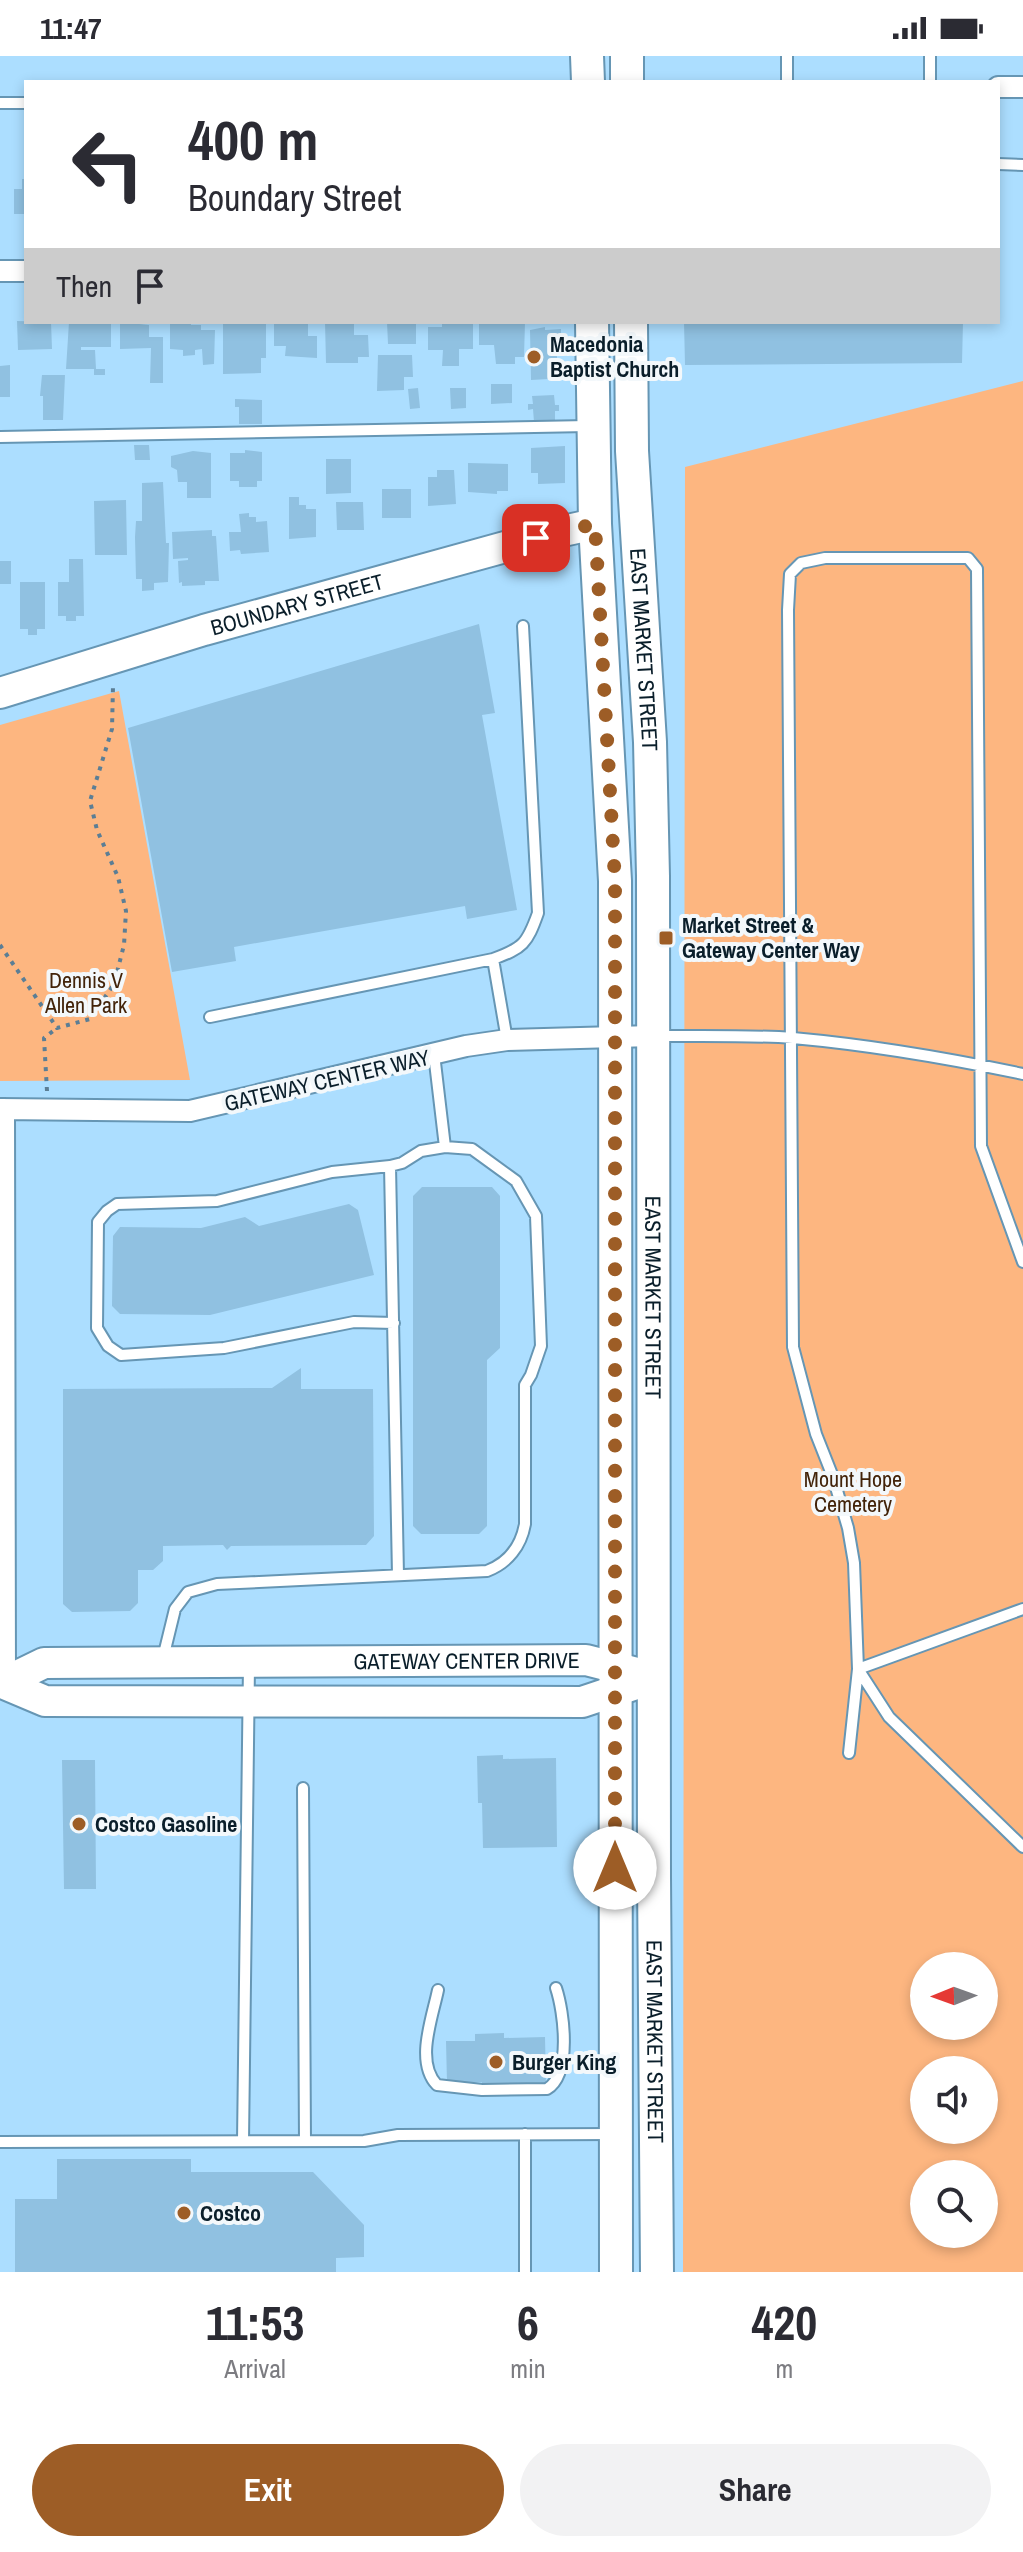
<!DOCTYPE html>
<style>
:root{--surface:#fff;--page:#f2f2f3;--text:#2b2b33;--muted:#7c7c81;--accent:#9d5d26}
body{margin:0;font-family:"Archivo Narrow",sans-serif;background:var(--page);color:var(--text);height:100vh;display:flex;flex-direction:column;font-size:30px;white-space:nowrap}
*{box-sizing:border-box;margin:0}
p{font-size:26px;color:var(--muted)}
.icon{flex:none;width:44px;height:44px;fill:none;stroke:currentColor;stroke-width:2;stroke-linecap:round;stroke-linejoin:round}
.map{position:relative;height:2216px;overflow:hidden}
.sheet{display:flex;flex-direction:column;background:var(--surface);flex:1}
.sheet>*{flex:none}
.guide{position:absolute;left:24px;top:24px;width:976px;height:244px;border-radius:0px;box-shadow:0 4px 12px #0003;background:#fff;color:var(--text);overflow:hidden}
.needle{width:52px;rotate:269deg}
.tools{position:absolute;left:910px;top:1896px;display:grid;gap:16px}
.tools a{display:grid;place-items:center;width:88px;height:88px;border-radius:50%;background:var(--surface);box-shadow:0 4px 12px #0003;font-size:40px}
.pin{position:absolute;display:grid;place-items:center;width:68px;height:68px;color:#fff;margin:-34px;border-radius:16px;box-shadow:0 4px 12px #0006}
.me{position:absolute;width:88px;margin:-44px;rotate:0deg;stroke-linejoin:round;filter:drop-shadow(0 0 6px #0008)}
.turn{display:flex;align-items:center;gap:28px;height:168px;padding:0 32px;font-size:36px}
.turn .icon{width:104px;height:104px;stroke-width:2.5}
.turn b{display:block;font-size:56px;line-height:68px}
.then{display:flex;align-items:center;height:76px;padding:0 32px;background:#0003;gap:16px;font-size:30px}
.eta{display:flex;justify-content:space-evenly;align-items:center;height:136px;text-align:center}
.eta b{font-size:48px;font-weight:700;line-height:56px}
.primary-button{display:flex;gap:16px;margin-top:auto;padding:16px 32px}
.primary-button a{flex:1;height:92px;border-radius:48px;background:var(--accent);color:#fff;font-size:32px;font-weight:700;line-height:92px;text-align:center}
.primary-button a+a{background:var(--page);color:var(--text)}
.status{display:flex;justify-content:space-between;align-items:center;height:56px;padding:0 40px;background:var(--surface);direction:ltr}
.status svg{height:22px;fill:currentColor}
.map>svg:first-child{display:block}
.green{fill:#fdb680;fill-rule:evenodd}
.building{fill:#90c1e1}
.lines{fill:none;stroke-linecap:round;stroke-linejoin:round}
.lane-casing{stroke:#6696b4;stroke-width:14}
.street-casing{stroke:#6696b4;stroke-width:24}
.secondary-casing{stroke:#6696b4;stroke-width:34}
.primary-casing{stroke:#6696b4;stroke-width:36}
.path{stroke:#5b7e95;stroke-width:4;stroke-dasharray:4 6;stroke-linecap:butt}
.lane{stroke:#fff;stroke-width:10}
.street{stroke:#fff;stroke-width:20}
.secondary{stroke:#fff;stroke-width:30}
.primary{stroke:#fff;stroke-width:32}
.route{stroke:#9d5d26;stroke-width:14;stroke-dasharray:0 25.2}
.poi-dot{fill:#9d5d26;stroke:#f3f8fb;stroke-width:3}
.labels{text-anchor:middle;stroke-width:8;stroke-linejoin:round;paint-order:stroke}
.poi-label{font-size:22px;font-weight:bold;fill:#0a1e2a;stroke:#f3f8fb;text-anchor:start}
.street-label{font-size:22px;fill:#0a1e2a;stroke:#f3f8fb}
.park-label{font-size:22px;fill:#422309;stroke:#f3f8fb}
</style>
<div class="status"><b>11:47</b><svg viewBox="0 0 49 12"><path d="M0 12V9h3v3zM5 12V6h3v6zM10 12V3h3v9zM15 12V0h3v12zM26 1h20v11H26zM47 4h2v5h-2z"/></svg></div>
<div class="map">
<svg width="1023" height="2216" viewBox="0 0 1023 2216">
<rect width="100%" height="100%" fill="#acdeff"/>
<!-- green -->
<path class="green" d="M1023,325V2216H683L685,411ZM924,1910H984V1970H924ZM924,2014H984V2074H924ZM924,2118H984V2178H924Z
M119,635L190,1024L0,1025V669Z"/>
<!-- building -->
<path class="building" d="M22,123H26V158H14V133H22Z
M17,265L51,266L52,293L18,294Z
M69,266H111V291H81V294H95L96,313H105V319H94V313H66Z
M120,266L149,269V281H163V327H150L151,292L120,293Z
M170,266H191V269H201V274H215L214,308L203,309L202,293L195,294V299L183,300V294L170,293Z
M223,266H266V302H261V317L223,318Z
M274,266H308V280H317V302L285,300L286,290H274Z
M325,266H354V279H368L369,301H358V307H326Z
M387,266H416V288H388Z
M442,266H473V293H459V310H442L443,294H428V271H442Z
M479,266H525L524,301H515V308H496L494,289H479Z
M684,266H963L962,307L685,309Z
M545,271V274L561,273V295H557V312H550L549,323L531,324L530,274Z
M378,299H412L413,321H404V334L377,335Z
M10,309V341H0V310Z
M42,319H65L63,364H43V340H40Z
M491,328H512V347L491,348Z
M418,332L420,352L410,353L408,333Z
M450,332H466V352L451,353Z
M554,339L555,349H559V355H555V365L534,366L533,353L528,354V348H533L532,340Z
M235,343L262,344V368H239V351H235Z
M134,389H149L150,404H135Z
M565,390V427L538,428V417H531V392Z
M245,394L262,396V425H257V431H239V425H230V397H245Z
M193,395L211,397V442H187V426H178L177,414L171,411V400Z
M326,403H351V437L326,438Z
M468,407L508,408V435H497V438L468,436Z
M437,414H454L456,448L428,450V421H437Z
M163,426L166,487H169L168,526L154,527V534L142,535V523H136L135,481L136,465H142V427Z
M382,433H411V462H382Z
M289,441H299V449H306V453H316V481L289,483Z
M126,444L127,499H95L94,445Z
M336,446H363L364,474H337Z
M249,457V461H256V466L267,465L269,496L241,498L240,494L230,495L229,476H241L239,458Z
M212,474V480H216L219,525H205V529L182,530V526L179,527L178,505L188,504V502L173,503L172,476Z
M69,503H83L84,560H76V565H66V560H58V526H69Z
M0,505H11V528H0Z
M20,526H45V573H37V579H28V573H20Z
M479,568L495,657L482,659L517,854L467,863L465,850L234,891L236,905L172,916L128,672Z
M422,1131H492L500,1140V1292L487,1304V1470L479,1478H421L413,1470V1140Z
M349,1148L358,1154L374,1219L210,1259L120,1258L112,1250L113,1180L120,1171L201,1172L245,1161L259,1170Z
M301,1312V1333H373L374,1480L366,1489L231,1490L227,1494L223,1489L163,1490V1505L153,1514H138V1547L130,1555L72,1556L63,1548V1333L272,1332Z
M503,1699V1703L556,1702L557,1791L483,1792L482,1747H478L477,1700Z
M62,1704H95L96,1833H64Z
M504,1977V1982L545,1981L546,2030L482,2031V2026L447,2027L446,1985H475V1978Z
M57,2103H191V2116H313L364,2169V2201L336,2202V2216H15V2143H57Z"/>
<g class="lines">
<!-- lane casing -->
<g class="lane-casing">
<path id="lane" d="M787,0V26
M930,0V26
M0,47H26
M998,108L1023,109
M0,381L588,370
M493,903C523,892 527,888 538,857L523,570
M210,961L493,903L507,984
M658,980C703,980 749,979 793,982C870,989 947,1002 1023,1018
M390,1110L332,1116L217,1145L117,1148L107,1155L98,1166L97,1272L108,1290L121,1299L224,1292L354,1266L394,1267
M398,1519L390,1110L402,1107L421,1095L445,1091L434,998
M163,1602L175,1553L188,1536L217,1528L487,1515C508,1507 521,1490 525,1468V1329L531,1319L541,1290L536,1160L516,1125L472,1093L445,1091
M858,1613L889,1661L1023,1791
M858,1613L1023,1553
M849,1697L858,1613L854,1507L848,1472L833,1421L816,1378L793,1291L788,554L790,518L801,507L825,502H968L977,513L981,1090L1023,1206
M303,1732L305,2085
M438,1934C432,1963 415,2006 437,2029L482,2034L547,2033C572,2018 564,1956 556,1932
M525,2078V2216
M243,2085L249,1609
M0,2086L364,2085L398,2079L614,2078"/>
</g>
<!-- street casing -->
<g class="street-casing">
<path id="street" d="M998,31H1023
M0,215H26
M0,1053L190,1055L466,990L507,984L652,980
M4,1053L5,1626"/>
</g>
<!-- secondary casing -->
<g class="secondary-casing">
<g id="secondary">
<path id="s1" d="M0,637L204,574L563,475L595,468"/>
<path d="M0,1626L45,1645L582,1646L654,1622"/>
<path id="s2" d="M5,1626L44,1607L586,1604L637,1617"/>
</g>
</g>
<!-- primary casing -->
<g class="primary-casing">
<g id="primary">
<path d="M587,0L588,26"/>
<path d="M627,0V26"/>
<path d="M592,266L595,468L615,825L616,2216"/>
<path id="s3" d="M631,266L632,395L650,686L653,820L654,1821L657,2216"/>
</g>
</g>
<!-- path -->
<path class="path" d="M0,889L57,972L90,963L114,928L124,889L126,855L118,821L97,774L90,745L112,673L113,630
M47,1035L44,982L57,972"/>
<!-- lane -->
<use href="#lane" class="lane"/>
<!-- street -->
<use href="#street" class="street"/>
<!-- secondary -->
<use href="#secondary" class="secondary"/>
<!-- primary -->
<use href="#primary" class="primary"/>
</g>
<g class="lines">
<!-- route -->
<path class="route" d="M536,482L595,468L615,825V1812"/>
</g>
<!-- markers -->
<g class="poi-dot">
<circle cx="534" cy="301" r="8"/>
<rect x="658" y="874" width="16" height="16" rx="4"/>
<circle cx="79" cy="1768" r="8"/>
<circle cx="496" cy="2006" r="8"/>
<circle cx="184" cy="2157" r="8"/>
</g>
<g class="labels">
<!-- poi labels -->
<g class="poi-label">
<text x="550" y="296">Macedonia<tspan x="550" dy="25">Baptist Church</tspan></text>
<text x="682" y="877">Market Street &amp;<tspan x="682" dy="25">Gateway Center Way</tspan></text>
<text x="95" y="1776">Costco Gasoline</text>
<text x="512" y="2014">Burger King</text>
<text x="200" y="2165">Costco</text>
</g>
<!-- street labels -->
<g class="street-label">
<text dy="8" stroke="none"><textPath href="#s1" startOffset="310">BOUNDARY STREET</textPath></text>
<text dy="8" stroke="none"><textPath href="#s3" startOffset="328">EAST MARKET STREET</textPath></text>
<text transform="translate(327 1024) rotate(-13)" y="8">GATEWAY CENTER WAY</text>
<text dy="8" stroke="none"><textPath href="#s3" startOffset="976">EAST MARKET STREET</textPath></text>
<text dy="8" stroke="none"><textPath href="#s2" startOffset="466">GATEWAY CENTER DRIVE</textPath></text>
<text dy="8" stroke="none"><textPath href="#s3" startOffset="1720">EAST MARKET STREET</textPath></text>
</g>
<!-- park labels -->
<g class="park-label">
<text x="86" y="932">Dennis V<tspan x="86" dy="25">Allen Park</tspan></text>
<text x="853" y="1431">Mount Hope<tspan x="853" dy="25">Cemetery</tspan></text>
</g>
</g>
</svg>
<div class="tools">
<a><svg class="needle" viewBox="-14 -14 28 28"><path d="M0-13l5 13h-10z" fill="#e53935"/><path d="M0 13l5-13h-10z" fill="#7c7c81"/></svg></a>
<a><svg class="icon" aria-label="sound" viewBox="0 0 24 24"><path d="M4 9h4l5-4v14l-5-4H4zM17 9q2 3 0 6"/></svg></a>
<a><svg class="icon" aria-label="search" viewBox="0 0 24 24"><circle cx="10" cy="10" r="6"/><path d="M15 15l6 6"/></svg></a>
</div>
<div class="pin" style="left:536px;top:482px;background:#d93025"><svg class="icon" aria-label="arrive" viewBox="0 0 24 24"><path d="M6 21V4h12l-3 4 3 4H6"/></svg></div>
<svg class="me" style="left:615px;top:1812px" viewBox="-20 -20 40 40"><circle r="19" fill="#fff"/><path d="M0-13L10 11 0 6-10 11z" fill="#9d5d26"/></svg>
<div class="guide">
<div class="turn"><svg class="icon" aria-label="left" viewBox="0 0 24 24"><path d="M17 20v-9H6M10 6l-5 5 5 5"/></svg><div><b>400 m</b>Boundary Street</div></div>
<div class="then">Then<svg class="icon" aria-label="arrive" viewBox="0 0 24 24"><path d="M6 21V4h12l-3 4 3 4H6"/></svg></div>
</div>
</div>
<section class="sheet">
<div class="eta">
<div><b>11:53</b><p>Arrival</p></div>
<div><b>6</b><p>min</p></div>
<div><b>420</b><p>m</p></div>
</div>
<div class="primary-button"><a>Exit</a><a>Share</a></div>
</section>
